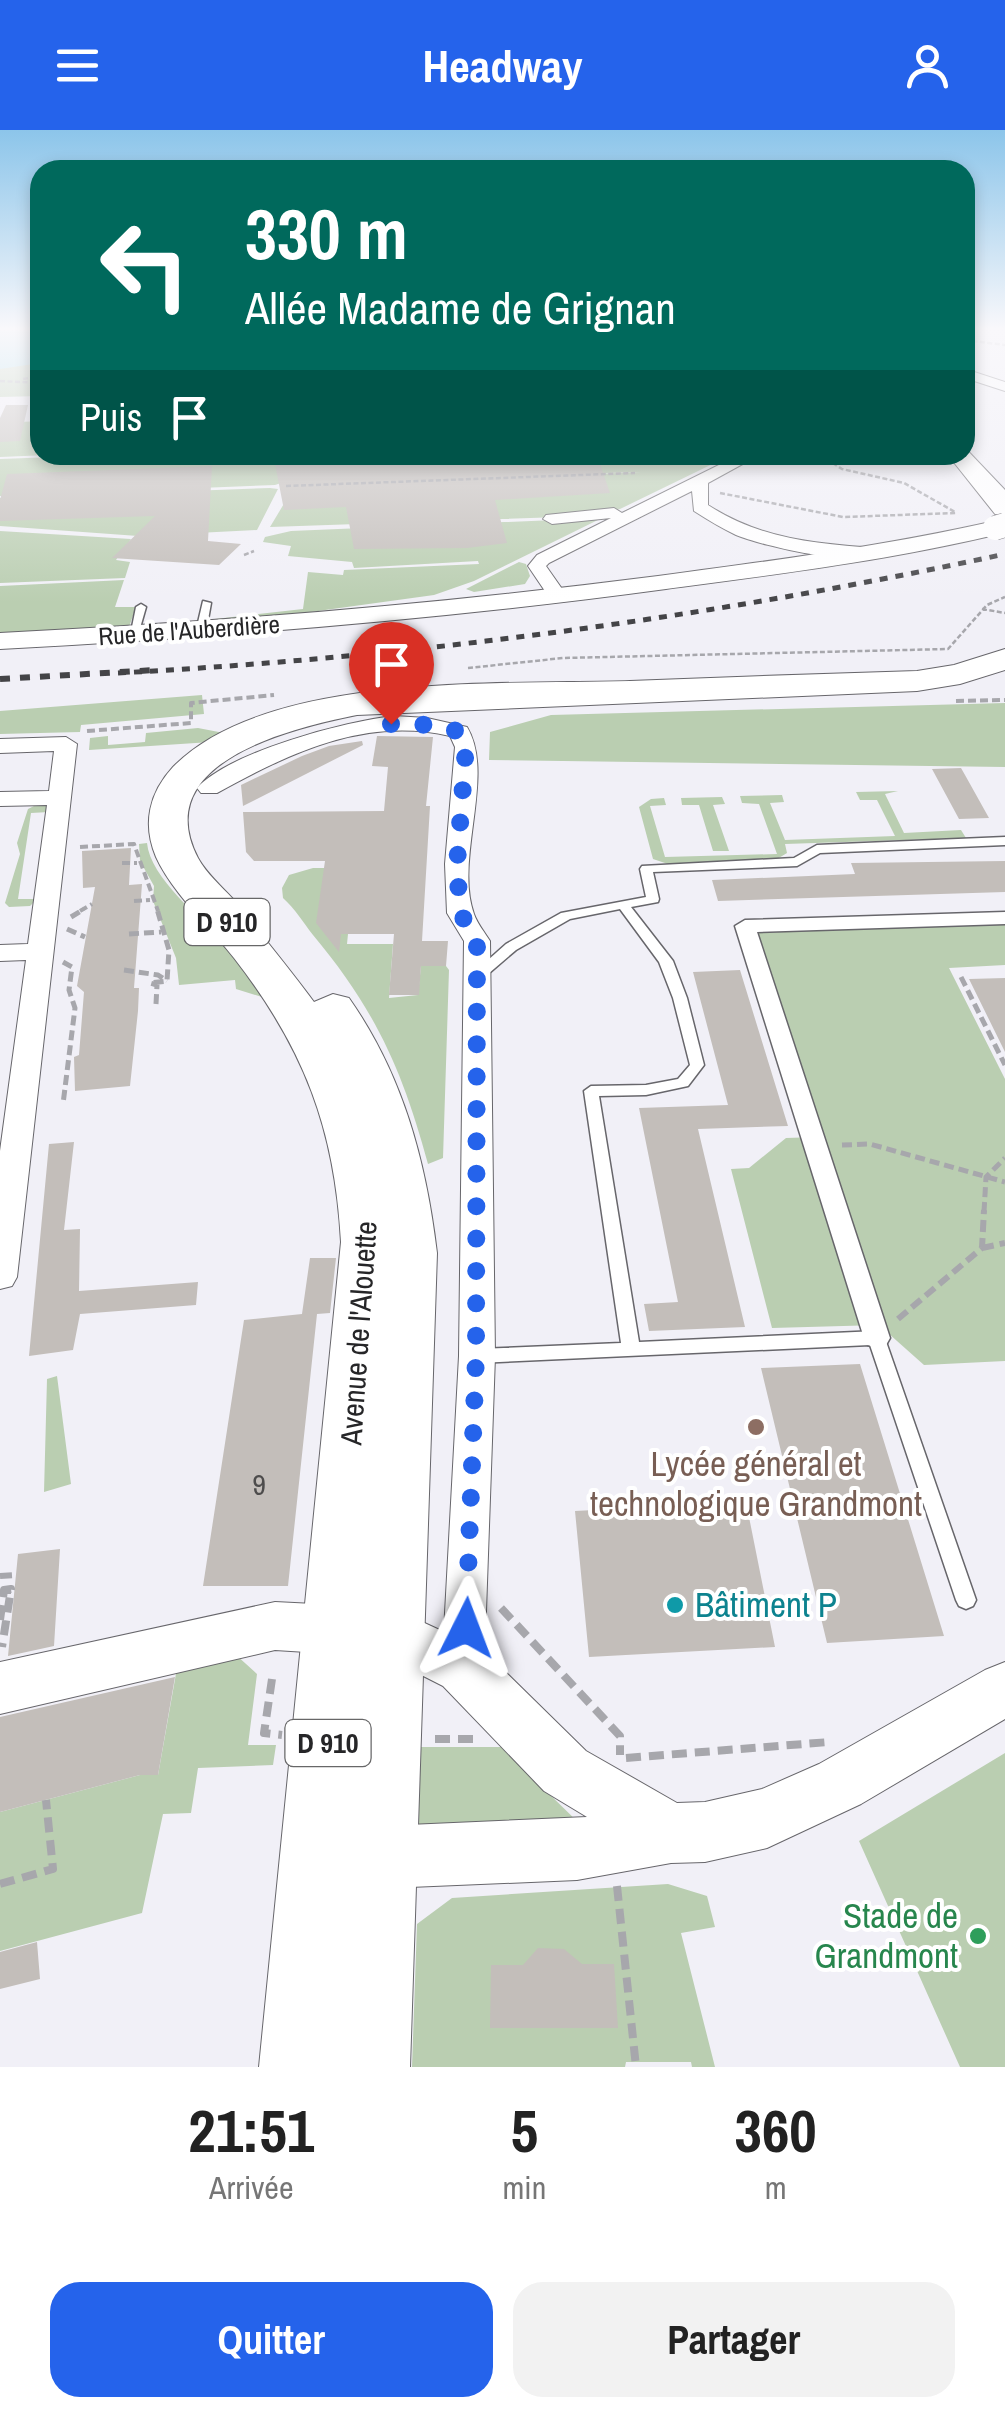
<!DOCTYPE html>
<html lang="fr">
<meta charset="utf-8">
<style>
:root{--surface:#fff;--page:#f2f2f2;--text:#222;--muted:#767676;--accent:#2563eb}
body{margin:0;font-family:"Archivo Narrow",sans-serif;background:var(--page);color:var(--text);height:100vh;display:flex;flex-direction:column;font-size:38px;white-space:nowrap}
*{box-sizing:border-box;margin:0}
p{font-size:32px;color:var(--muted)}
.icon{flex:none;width:55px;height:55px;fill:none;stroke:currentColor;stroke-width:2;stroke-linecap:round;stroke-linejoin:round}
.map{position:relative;height:1937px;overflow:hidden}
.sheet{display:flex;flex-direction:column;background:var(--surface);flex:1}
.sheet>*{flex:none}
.guide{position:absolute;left:30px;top:30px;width:945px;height:305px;border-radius:30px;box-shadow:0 5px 15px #0003;background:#00695c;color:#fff;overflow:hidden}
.pin{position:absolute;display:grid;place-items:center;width:85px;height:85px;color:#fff;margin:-102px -42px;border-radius:50% 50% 50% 0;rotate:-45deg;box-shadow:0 0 10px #0007}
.pin .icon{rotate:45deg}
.me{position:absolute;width:110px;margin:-55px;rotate:3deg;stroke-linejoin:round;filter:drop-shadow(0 0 8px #0008)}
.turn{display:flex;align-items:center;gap:35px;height:210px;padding:0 50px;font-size:45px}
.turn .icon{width:130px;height:130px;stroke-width:2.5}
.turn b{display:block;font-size:70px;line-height:85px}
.then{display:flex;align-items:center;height:95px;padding:0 50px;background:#0003;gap:20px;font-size:38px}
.eta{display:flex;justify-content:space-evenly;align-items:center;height:170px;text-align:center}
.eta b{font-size:60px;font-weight:800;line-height:70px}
.cta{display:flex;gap:20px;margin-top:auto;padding:20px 50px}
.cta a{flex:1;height:115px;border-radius:30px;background:var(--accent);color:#fff;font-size:40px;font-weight:800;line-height:115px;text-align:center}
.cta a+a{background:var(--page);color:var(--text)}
header{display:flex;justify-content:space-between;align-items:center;height:130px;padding:0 50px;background:var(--accent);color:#fff;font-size:45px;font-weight:800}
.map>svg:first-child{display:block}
.green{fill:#baceb1}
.water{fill:#a3dfec}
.building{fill:#c3beba}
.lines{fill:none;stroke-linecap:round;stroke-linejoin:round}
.service-casing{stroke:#67666b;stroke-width:3}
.pedestrian-casing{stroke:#67666b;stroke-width:3}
.minor-casing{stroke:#67666b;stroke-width:2}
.tertiary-casing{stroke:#67666b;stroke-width:2}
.primary-casing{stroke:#67666b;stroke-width:2}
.path-far4{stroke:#a7a7ac;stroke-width:2.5;stroke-dasharray:5 2.5;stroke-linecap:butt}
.path-far3{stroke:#a7a7ac;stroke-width:4;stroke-dasharray:8 4;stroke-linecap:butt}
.path-far2{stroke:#a7a7ac;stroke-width:5;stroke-dasharray:10 5;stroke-linecap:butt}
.path-far1{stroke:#a7a7ac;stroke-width:6;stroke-dasharray:12 6;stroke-linecap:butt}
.path{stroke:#a7a7ac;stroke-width:8;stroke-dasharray:15 8;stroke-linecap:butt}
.service{fill:#fff;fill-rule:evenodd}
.pedestrian{fill:#fff;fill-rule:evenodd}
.minor{fill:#fff;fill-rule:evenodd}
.tertiary{fill:#fff;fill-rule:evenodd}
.primary{fill:#fff;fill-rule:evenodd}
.rail-far1{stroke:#444447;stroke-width:5;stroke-dasharray:8 8;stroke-linecap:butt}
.rail{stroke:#444447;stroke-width:6;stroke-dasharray:10 10;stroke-linecap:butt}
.tertiary-bridge-casing{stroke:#67666b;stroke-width:25;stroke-linecap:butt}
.tertiary-bridge{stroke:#fff;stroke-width:24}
.route{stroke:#2563eb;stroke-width:18;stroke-dasharray:0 32.4}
.education-dot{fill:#8d6e63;stroke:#fff;stroke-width:4}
.culture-dot{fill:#0f9aa8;stroke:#fff;stroke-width:4}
.leisure-dot{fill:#2e9e5b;stroke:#fff;stroke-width:4}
.labels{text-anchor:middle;stroke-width:8;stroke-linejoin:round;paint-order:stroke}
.far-street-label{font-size:25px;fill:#262628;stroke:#fff}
.shield{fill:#fff;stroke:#676768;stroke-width:2.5}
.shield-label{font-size:28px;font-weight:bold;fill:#262628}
.street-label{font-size:30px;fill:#262628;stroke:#fff}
.near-number-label{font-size:30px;fill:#4d4c4c}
.near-education-label{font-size:35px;fill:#785e54;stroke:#fff}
.near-culture-label{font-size:35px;fill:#0d838f;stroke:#fff;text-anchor:start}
.near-leisure-label{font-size:35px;fill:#27864d;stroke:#fff;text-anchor:end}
</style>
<header><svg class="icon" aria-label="menu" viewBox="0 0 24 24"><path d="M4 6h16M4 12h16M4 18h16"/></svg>Headway<svg class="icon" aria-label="person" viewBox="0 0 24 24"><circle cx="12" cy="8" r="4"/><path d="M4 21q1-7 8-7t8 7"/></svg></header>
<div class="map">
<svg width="1005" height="1937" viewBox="0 0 1005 1937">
<rect width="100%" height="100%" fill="#f1f0f7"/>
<!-- green -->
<path class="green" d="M0,201H40V266L0,267Z
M40,291V325H48L0,327V293Z
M109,325H295L281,353L275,355L0,366V329Z
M307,325H731L620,379L590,386L270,397L294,357L641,342L293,352Z
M270,358L278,359L257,400L138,406L0,396V368Z
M602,388L474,451L434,465L260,489H215L303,479L308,442L343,445L344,440L479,434L478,431L354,438L352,432L288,426L291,416L263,412L265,407L291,401Z
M0,401L131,409L116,430L130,432L125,448L0,453Z
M519,432L526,434L530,446L525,454L474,462L466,459Z
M124,450L115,477H136L129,497L0,505V456Z
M202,565L204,584L81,595L80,602L0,604V581Z
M1005,573V637L489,630L490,602L551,585Z
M198,598L224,603L211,612L89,620L90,608L108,606V615L145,612L146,603Z
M898,661L885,664L904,703L961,700L966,708L785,714L787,723L777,729L668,734L653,729L639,677L651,669L664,668L666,675L650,676L665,727L777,724L759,674L742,673L740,666L782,665L784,672L770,673L785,710L895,706L877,670H860L856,662Z
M722,667L725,674L713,675L729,721H713L699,675H682L681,668Z
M38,674L48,675L49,682L31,683L18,769H37L30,776L9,777L5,773L20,724L17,713L28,679Z
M147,713C150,748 202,788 224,814C238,830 251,849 262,867L236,859L235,850L179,855L176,828L153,771L154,756L140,731L139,714Z
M346,738L354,744L347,814H393L389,868L418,865L421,836H446L449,840L443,1028L428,1034C403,941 375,879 313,805C303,792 295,779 283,768L282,758L289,745L313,738Z
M1005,793V835L949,838L1005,949V1231L924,1235L879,1195L772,1198L731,1039L749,1038L786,1008L817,1007L754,803Z
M57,1246L71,1354L44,1362L47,1249Z
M235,1524L257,1544L248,1615H276L273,1635L198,1638L191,1683L163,1684L142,1783L0,1821V1682L140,1645H158L177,1538Z
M419,1617H501L582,1696L416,1717Z
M1005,1623V1937H960L859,1711Z
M668,1754L707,1766L715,1797L681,1803L715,1937H692L691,1932H626L625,1937H412L417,1794L452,1768Z"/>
<!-- water -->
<path class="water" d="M0,201H40V233L0,239Z"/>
<!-- building -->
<path class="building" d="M6,275H28L20,311L0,312V288Z
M522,325H597L610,363L495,370L507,413L467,418L354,419L346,377L284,380L275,334Z
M212,336L208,411L241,414L219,435L112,428L155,386L0,391V370L7,344Z
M377,606L433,607L426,676H430L422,811H448L446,836H421L419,865H389L394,804H341L339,822L316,793L325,731H254L246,722L243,682L384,681L388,637L372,636Z
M362,611L363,615L243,676L241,655L302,626L329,616Z
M961,638L965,645L989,688L959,689L932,639Z
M131,718L129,755L142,754L134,858H139L138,881L130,956L75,961L74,927L79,925L84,862L77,856L95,757L83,758L82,721Z
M1005,731V762L718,771L712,750L855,744L851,733Z
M740,840L788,996L698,999L745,1197L649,1201L644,1174L678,1172L639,978L728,975L693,842Z
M1005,848V922L969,849Z
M74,1012L64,1100L80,1099L79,1161L198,1152L196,1175L80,1184L73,1220L29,1226L49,1014Z
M310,1128H336L330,1183L317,1184L288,1456H203L244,1190L302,1184Z
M860,1234L944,1506L827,1513L761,1238Z
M746,1372L775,1517L589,1527L575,1381Z
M60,1419L54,1516L8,1526L18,1424Z
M175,1547L158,1645H140L0,1682V1587Z
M37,1812L40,1849L0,1859V1822Z
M538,1818L564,1819L582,1834H614L618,1898H490L491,1835H523Z"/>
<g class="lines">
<!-- service casing -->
<g class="service-casing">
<path id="service" d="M203,471L211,473L206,501L201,504L196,501Z
M141,474L146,477L138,505L130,507L136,477Z
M1005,707V715L820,723L797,736L653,742L659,769L658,772L631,777L673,831L687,868L704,935L688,956L646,965L599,966L639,1212L877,1201L883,1203L976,1470L973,1476L966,1479L959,1476L956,1470L870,1215L478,1233L472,1231L469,1226L472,1221L478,1219L621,1213L584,961L591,956L646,955L678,949L690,935L673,868L659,832L620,779L570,789L516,820L481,850L476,851L469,847L506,814L561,783L646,767L640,739L642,736L794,728L817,715Z"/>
</g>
<!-- pedestrian casing -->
<g class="pedestrian-casing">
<path id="pedestrian" d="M1005,782V794L757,802L890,1208L886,1215L877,1218L868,1215L864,1208L735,796L745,790Z"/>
</g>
<!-- minor casing -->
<g class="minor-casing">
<path id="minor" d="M965,239L1005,252V261L965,248Z
M739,325H759L708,353V375C760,409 816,414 876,418L885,423C863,440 763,416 736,405C721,398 708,390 694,381L692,361L549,433L546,436L567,466L565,470H551L528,436L537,425L611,388L552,394L543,389L546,385L614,378L622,383Z
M394,586L427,588L467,597C496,645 454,729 474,784C477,793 485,803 490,811L495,1226L484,1538L478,1552L463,1557L448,1552L442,1538L459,1226L464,811L447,783L445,734L455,617L450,606C365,586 290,623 217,663H201L197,658C229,622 346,591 394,586Z
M66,607L77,614L17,1147L12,1156L0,1159V1021L26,830L0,831V815L28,814L47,675L0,676V662L49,661L54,621L0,623V609Z"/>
</g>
<!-- tertiary casing -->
<g class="tertiary-casing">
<path id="tertiary" d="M995,391L1003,393V403C892,430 779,444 666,459C445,489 223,507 0,519V503C220,492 439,474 658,446C771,431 884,416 995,391Z
M275,1472L392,1478L483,1520L586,1621L677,1673L705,1672L762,1659L819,1634L985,1540L1005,1532V1589L861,1674L767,1718L705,1732L671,1733L577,1750L363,1759L341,1750L332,1728L341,1706L363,1697L587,1687L544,1661L443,1556L386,1527L275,1520L0,1584V1532Z"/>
</g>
<!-- primary casing -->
<g class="primary-casing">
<path id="primary" d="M965,318L1005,360V386L995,384L948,325H965Z
M1005,519V540L960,554L917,561L357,585C292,598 148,632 198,728C206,743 221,756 233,769C260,803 288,837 314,872L333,864L349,868C403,945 426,1031 437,1123L410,1937H259L341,1112C335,999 304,918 234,828C210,797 173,764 156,727C142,694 149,663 173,637C267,541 503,555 630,551C726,547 821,544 917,541L954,535Z"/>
</g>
<!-- path-far4 -->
<path class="path-far4" d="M965,210L1005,215
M23,249L40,246
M0,251L40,253
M820,325L842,339L904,353L955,382
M286,356L635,343
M720,363L843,387L956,383
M244,425L254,421
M982,479L1005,483
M468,538L563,528L948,519L987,475L1005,467"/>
<!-- path-far3 -->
<path class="path-far3" d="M956,571L1005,570
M87,601L191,593V573L274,565
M80,717L134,714L158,781
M122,733H137
M134,771L150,770
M80,781L92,774"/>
<!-- path-far2 -->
<path class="path-far2" d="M71,787L84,779
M67,799L85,807
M129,804L161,802
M63,832L72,837L69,860L75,878L63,974
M124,840L158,845L167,851
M961,847L1005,935
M156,874L157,855L150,853L167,851L169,820L157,779
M842,1015L870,1014L1005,1052
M984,1082L986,1047L1005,1028"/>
<!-- path-far1 -->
<path class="path-far1" d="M982,1118L1005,1113
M898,1189L982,1118L984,1080
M0,1446L16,1445
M4,1461H11"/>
<!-- path -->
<path class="path" d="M501,1478L620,1606V1625
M0,1490L4,1460L11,1459L2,1517
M272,1549L264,1603L282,1605
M435,1609H474
M626,1628L829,1612
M0,1754L53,1739L46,1670
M617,1756L636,1937"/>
<!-- service -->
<use href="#service" class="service"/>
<!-- pedestrian -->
<use href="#pedestrian" class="pedestrian"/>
<!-- minor -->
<use href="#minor" class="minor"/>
<!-- tertiary -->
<use href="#tertiary" class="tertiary"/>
<!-- primary -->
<use href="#primary" class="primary"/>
<!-- rail-far1 -->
<path class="rail-far1" d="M118,543C417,527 713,487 1005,424"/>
<!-- rail -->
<path class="rail" d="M0,549L156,540"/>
<!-- tertiary-bridge casing -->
<g class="tertiary-bridge-casing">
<path id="tertiary-bridge" d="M995,398L1005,395"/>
</g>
<!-- tertiary-bridge -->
<use href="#tertiary-bridge" class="tertiary-bridge"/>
</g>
<!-- sky -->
<linearGradient id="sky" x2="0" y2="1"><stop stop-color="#8cc5ea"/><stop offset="0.42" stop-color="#f9f8fb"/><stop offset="1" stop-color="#f9f8fb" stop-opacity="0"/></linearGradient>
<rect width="1005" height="473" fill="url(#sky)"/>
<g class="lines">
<!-- route -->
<path class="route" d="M391,594L438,595L460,602L466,616L457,734L460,783L477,810L476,1226L466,1498"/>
</g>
<!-- markers -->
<circle class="education-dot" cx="756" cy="1297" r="10"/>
<circle class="culture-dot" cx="675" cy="1475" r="10"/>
<circle class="leisure-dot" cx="978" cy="1806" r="10"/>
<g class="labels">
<!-- far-street labels -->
<g class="far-street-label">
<text transform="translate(189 500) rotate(-4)" y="9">Rue de l'Auberdière</text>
</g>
<!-- shield labels -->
<g class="shield">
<rect x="184.5" y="769" width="85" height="46" rx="8"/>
<rect x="285.5" y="1590" width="85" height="46" rx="8"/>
</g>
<g class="shield-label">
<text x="227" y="802">D 910</text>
<text x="328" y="1623">D 910</text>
</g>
<!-- street labels -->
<g class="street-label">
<text transform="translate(359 1203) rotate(-86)" y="10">Avenue de l'Alouette</text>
</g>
<!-- near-number labels -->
<g class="near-number-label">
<text x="259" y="1365">9</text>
</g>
<!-- near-education labels -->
<g class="near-education-label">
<text x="756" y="1346">Lycée général et<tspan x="756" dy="40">technologique Grandmont</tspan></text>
</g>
<!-- near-culture labels -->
<g class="near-culture-label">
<text x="695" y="1487">Bâtiment P</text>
</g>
<!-- near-leisure labels -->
<g class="near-leisure-label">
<text x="958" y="1798">Stade de<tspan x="958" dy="40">Grandmont</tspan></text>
</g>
</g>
</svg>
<div class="pin" style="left:391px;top:594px;background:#d93025"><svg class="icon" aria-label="arrive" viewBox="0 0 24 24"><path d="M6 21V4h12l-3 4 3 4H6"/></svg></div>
<svg class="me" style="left:466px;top:1498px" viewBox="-20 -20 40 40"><path d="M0-17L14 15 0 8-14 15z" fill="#2563eb" stroke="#fff" stroke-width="4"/></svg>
<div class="guide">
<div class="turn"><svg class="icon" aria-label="left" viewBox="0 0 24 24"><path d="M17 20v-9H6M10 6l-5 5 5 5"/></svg><div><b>330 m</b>Allée Madame de Grignan</div></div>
<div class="then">Puis<svg class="icon" aria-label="arrive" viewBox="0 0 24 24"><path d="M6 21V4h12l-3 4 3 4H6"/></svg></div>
</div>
</div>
<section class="sheet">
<div class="eta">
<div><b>21:51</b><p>Arrivée</p></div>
<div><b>5</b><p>min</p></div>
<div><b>360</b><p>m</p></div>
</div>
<div class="cta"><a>Quitter</a><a>Partager</a></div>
</section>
